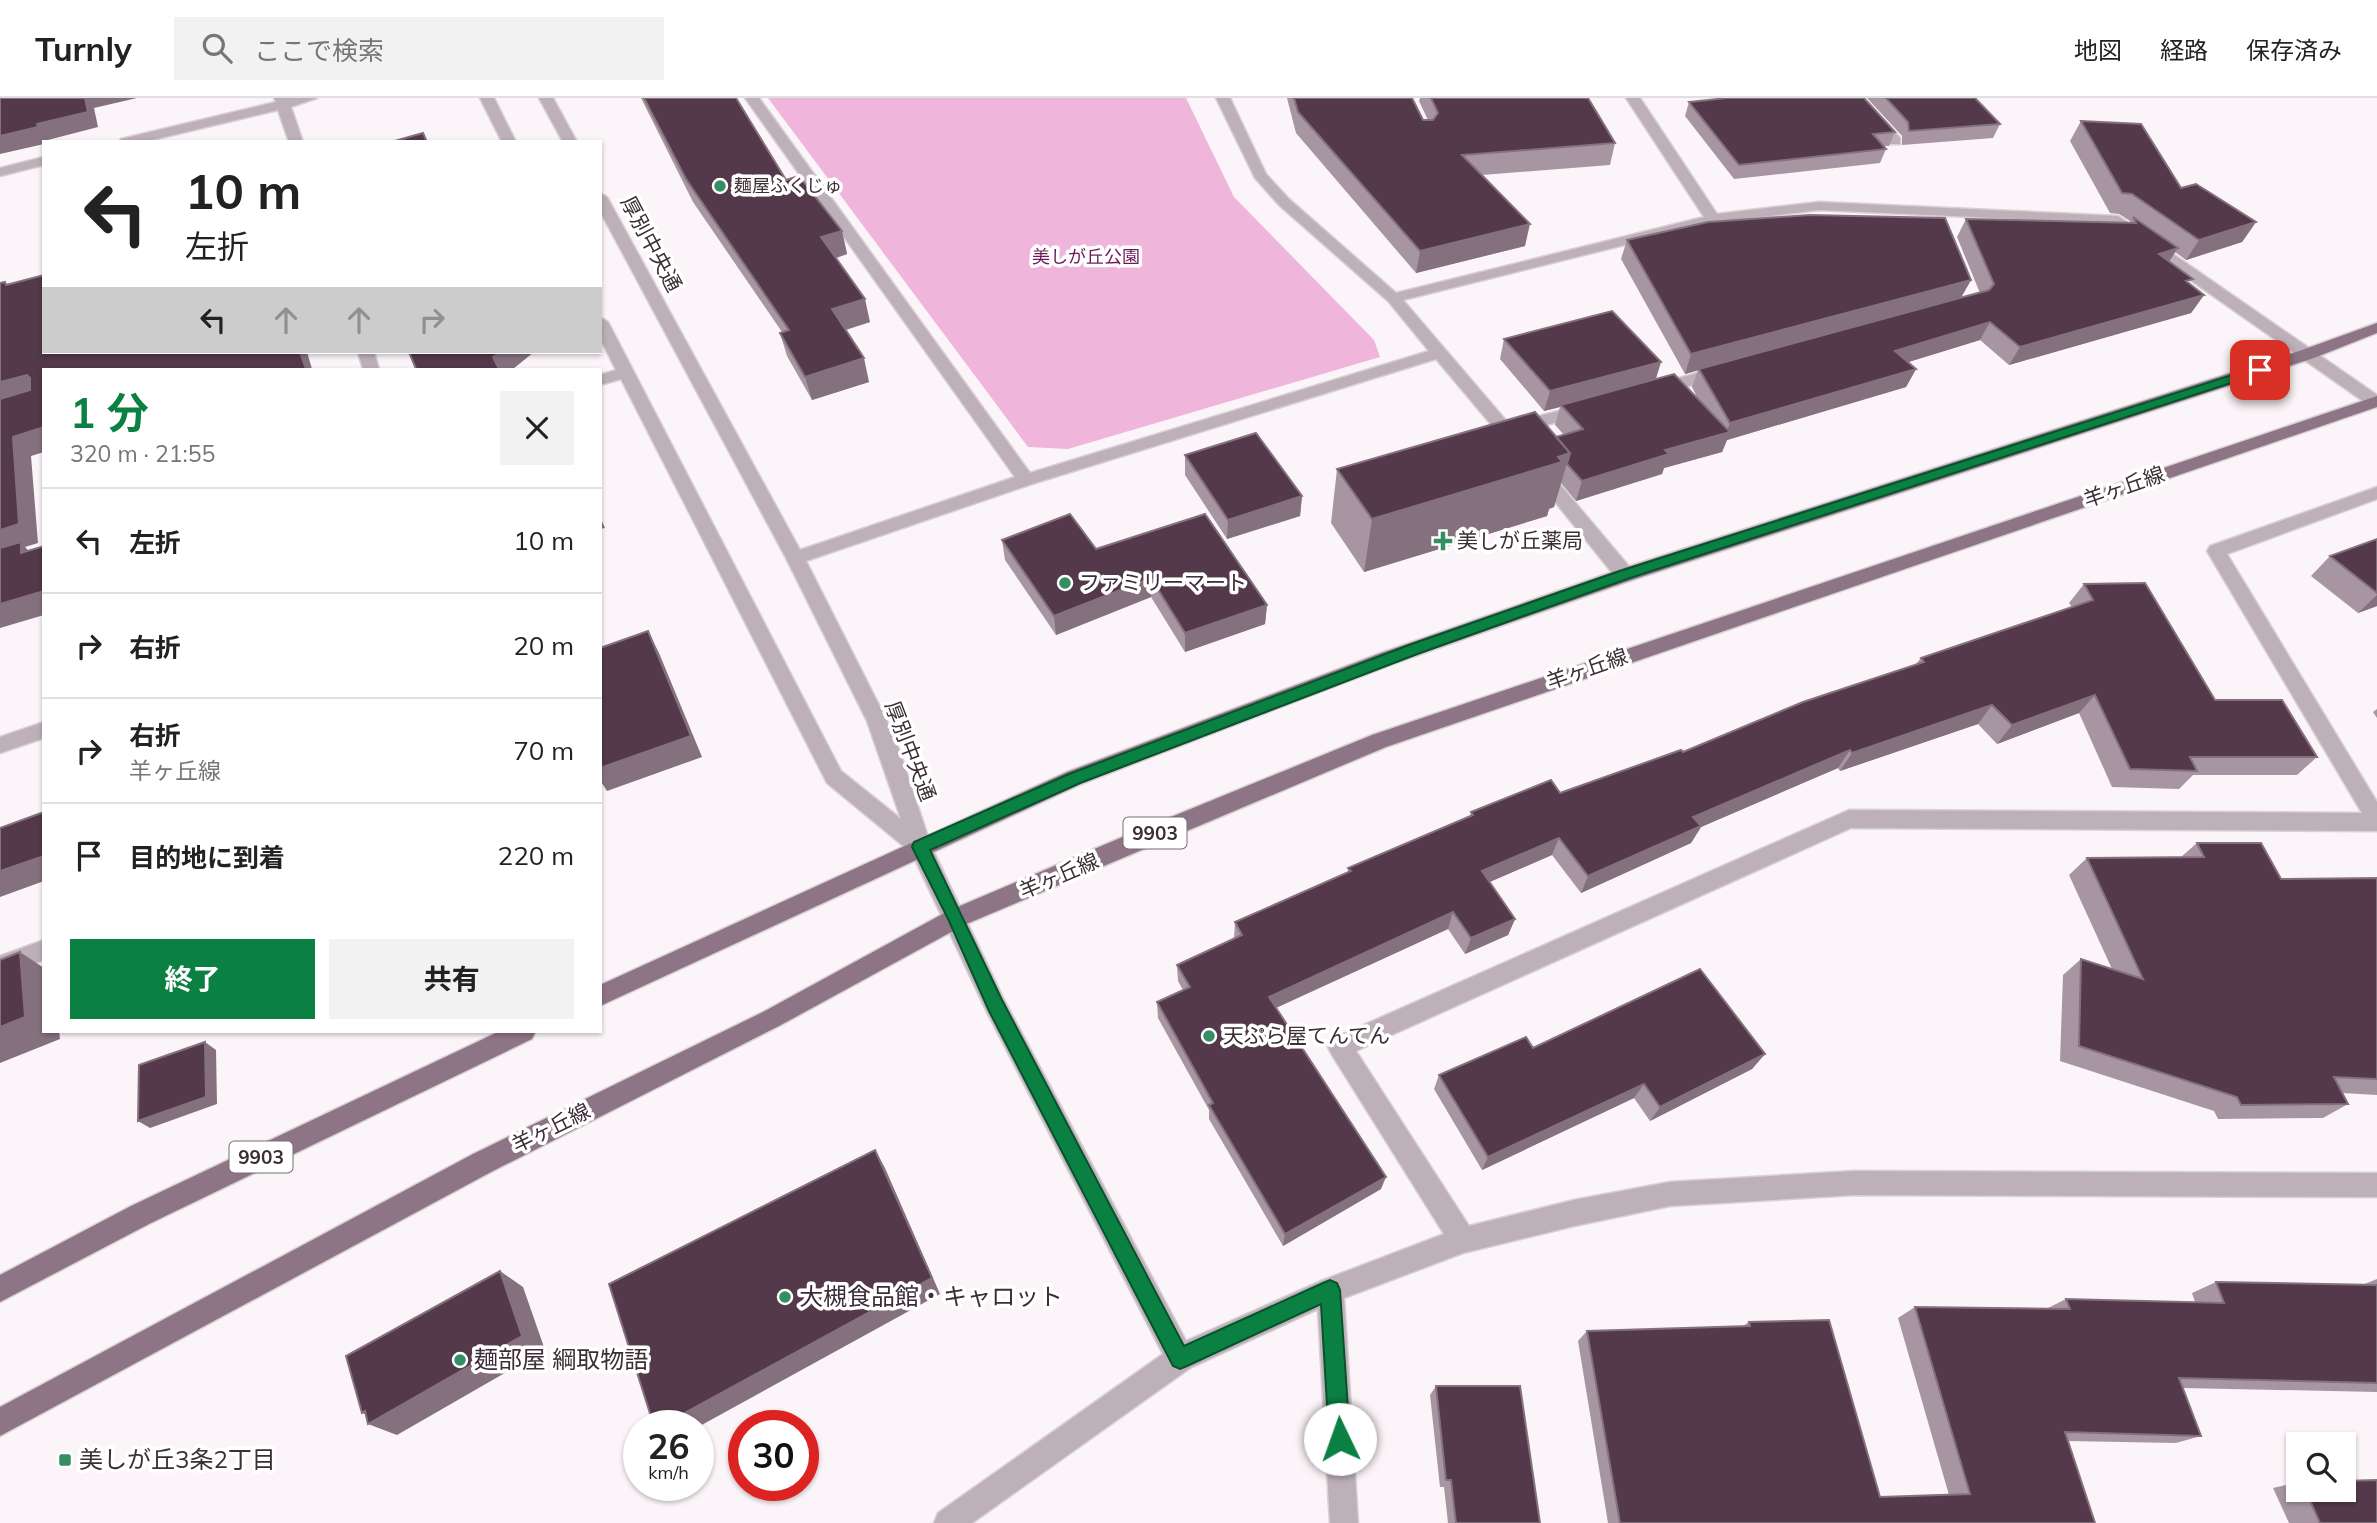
<!DOCTYPE html>
<html lang="ja">
<meta charset="utf-8">
<style>
:root{--surface:#fff;--page:#f2f2f2;--text:#222;--muted:#767676;--line:#e0e0e0;--accent:#0b8043}
body{margin:0;font-family:Mulish,"Noto Sans JP",sans-serif;background:var(--page);color:var(--text);height:100vh;display:flex;flex-direction:column;font-size:26px;white-space:nowrap}
*{box-sizing:border-box;margin:0}
p{font-size:23px;color:var(--muted)}
.icon{flex:none;width:38px;height:38px;fill:none;stroke:currentColor;stroke-width:2;stroke-linecap:round;stroke-linejoin:round}
.map{position:relative;flex:1;overflow:hidden}
.drawer{position:absolute;left:42px;top:270px;width:560px;height:665px;display:flex;flex-direction:column;background:var(--surface);border-radius:0px;box-shadow:0 2px 5px #0004}
.drawer>*{flex:none}
.hud{position:absolute;left:42px;top:42px;width:560px;height:214px;border-radius:0px;box-shadow:0 2px 5px #0004;background:#fff;color:var(--text);overflow:hidden}
.fabs{position:absolute;left:2286px;top:1334px;display:grid;gap:14px}
.fabs a{display:grid;place-items:center;width:70px;height:70px;border-radius:0px;background:var(--surface);box-shadow:0 2px 5px #0004;font-size:35px}
.speed{position:absolute;left:623px;top:1312px;display:flex;gap:14px;font-size:35px;font-weight:700;text-align:center}
.speed>*{display:grid;place-content:center;width:91px;height:91px;border-radius:50%;background:var(--surface);box-shadow:0 2px 5px #0004;line-height:1}
.speed small{font-size:18px;font-weight:400}
.speed .limit{border:10px solid #d22;background:#fff;color:#111}
.pin{position:absolute;display:grid;place-items:center;width:60px;height:60px;color:#fff;margin:-30px;border-radius:14px;box-shadow:0 4px 10px #0006}
.me{position:absolute;width:77px;margin:-38px;rotate:357deg;stroke-linejoin:round;filter:drop-shadow(0 0 5px #0008)}
.turn{display:flex;align-items:center;gap:24px;height:147px;padding:0 28px;font-size:32px}
.turn .icon{width:91px;height:91px;stroke-width:2.5}
.turn b{display:block;font-size:49px;line-height:60px}
.lanes{display:flex;align-items:center;height:66px;padding:0 28px;background:#0003;justify-content:center;gap:35px;direction:ltr}
.lanes .off{opacity:.35}
.round{display:grid;place-items:center;flex:none;width:74px;height:74px;border-radius:0px;background:var(--page)}
.overview{display:flex;align-items:center;justify-content:space-between;height:119px;padding:0 28px}
h1{font-size:42px;font-weight:700;line-height:52px;color:var(--accent)}
.action{display:flex;gap:14px;margin-top:auto;padding:14px 28px}
.action a{flex:1;height:80px;border-radius:0px;background:var(--accent);color:#fff;font-size:28px;font-weight:700;line-height:80px;text-align:center}
.action a+a{background:var(--page);color:var(--text)}
ul{padding:0;list-style:none}
li{display:flex;align-items:center;gap:21px;height:105px;padding:0 28px;border-top:2px solid var(--line)}
li div{flex:1}
li b{display:block;font-size:26px}
li em{font-style:normal}
header{display:flex;align-items:center;gap:42px;box-sizing:border-box;height:98px;padding:0 35px;background:var(--surface);border-bottom:2px solid var(--line)}
header strong{font-size:33px}
nav{display:flex;gap:38px;margin-inline-start:auto;font-size:24px}
.search{width:490px;height:63px;background:var(--page);display:flex;align-items:center;gap:18px;box-sizing:border-box;padding:0 24px;border-radius:0px;color:var(--muted);font-size:26px}
.map>svg:first-child{display:block}
.green{fill:#f0b5db}
.lines{fill:none;stroke-linecap:round;stroke-linejoin:round}
.minor-casing{stroke:#d8d0d5;stroke-width:3}
.major-casing{stroke:#d8d0d5;stroke-width:3}
.minor{fill:#beb0b9;fill-rule:evenodd}
.major{fill:#8e7585;fill-rule:evenodd}
.wall{fill:#a796a1}
.shaded-wall{fill:#85717e}
.building{fill:#53394a;stroke:#85717e;stroke-width:2}
.route{fill:#0b8043;stroke:#07532c;stroke-width:2}
.poi-dot{fill:#338e64;stroke:#fff;stroke-width:2.5}
.labels{text-anchor:middle;stroke-width:7;stroke-linejoin:round;paint-order:stroke}
.far-poi-label{font-size:18px;fill:#3b2e36;stroke:#fff;text-anchor:start}
.far-park-label{font-size:18px;fill:#6f1859;stroke:#fff}
.shield{fill:#fff;stroke:#766d72;stroke-width:2}
.shield-label{font-size:19px;font-weight:bold;fill:#3b2e36}
.street-label{font-size:21px;fill:#3b2e36;stroke:#fff}
.poi-label{font-size:21px;fill:#3b2e36;stroke:#fff;text-anchor:start}
.near-poi-label{font-size:24px;fill:#3b2e36;stroke:#fff;text-anchor:start}
</style>
<header>
<strong>Turnly</strong>
<div class="search"><svg class="icon" aria-label="search" viewBox="0 0 24 24"><circle cx="10" cy="10" r="6"/><path d="M15 15l6 6"/></svg>ここで検索</div>
<nav><a>地図</a><a>経路</a><a>保存済み</a></nav>
</header>
<div class="map">
<svg width="2377" height="1425" viewBox="0 0 2377 1425">
<rect width="100%" height="100%" fill="#fbf4f8"/>
<!-- green -->
<path class="green" d="M768,0H1186L1234,99L1374,242L1380,259L1068,351L1028,349Z"/>
<g class="lines">
<!-- minor casing -->
<g class="minor-casing">
<path id="minor" d="M274,0H317L291,9L303,44H289L278,12L144,44H119L121,41L276,4Z
M480,0H494L516,44H502Z
M539,0H553L577,44H563Z
M745,0H759L1030,375L1429,253L1388,203L1279,107L1255,80L1216,0H1230L1266,76L1289,101L1396,195L1704,119L1626,0H1640L1717,116L1819,104L2118,118L2377,297V309L2370,308L2109,125L1819,112L1713,125L1403,202L1509,326L1585,306L1593,311L1591,315L1517,335L1524,345L1522,349H1510L1436,261L1032,386L806,463L887,623L900,654L931,748L1003,900L1186,1243L1321,1183L1444,1136L1332,957L1328,949L1332,941L1849,712L2362,715L2207,453L2210,448L2377,389V401L2227,456L2377,704V733L1851,730L1356,953L1469,1128L1574,1102L1670,1084L1854,1073L2377,1075V1099L1854,1097L1670,1108L1574,1128L1463,1155L1344,1200L1358,1425H1330L1318,1211L1190,1270L972,1425H934L938,1415L1163,1256L987,914L912,755L827,685L621,281L600,287V277L616,272L600,240V219L608,224L841,673L901,721L867,623L786,460L600,113V95L607,99L800,452L1015,379Z
M1849,0H1863L1900,40V46H1890Z
M44,59V67L0,78V70Z
M358,254H374L379,271H363Z
M1723,268L1729,269L1731,273L1729,277L1656,297L1648,292L1650,288Z
M1541,369L1547,371L1632,472L1634,477L1632,482H1618L1535,379L1532,375Z
M44,624V640L0,655V639Z
M44,842V862L0,878V858Z"/>
</g>
<!-- major casing -->
<g class="major-casing">
<path id="major" d="M2377,225V235L2314,260L1632,482L1395,565L1081,686L600,908V887L1067,674L1381,555L1618,472L2302,252Z
M2377,298V309L1386,649L964,827L779,928L491,1074L0,1338V1309L473,1056L763,914L948,813L1132,735L1372,637Z
M500,933H536L532,941L149,1126L0,1204V1177L131,1108Z"/>
</g>
<!-- minor -->
<use href="#minor" class="minor"/>
<!-- major -->
<use href="#major" class="major"/>
</g>
<!-- wall -->
<path class="wall" d="M641,0H736L786,82L842,133L847,156L836,160L870,224L846,232L869,284L812,302L787,258L780,235L782,234L693,104Z
M1287,0H1412L1423,22H1428L1419,3L1420,0H1588L1615,45L1610,67L1482,77L1525,148L1416,175L1296,35Z
M1867,0H1975L2000,26L1993,40L1902,47V38Z
M1689,4L1895,34L1889,48H1884L1886,51L1880,65L1734,81L1685,18Z
M2081,23L2181,90L2256,124L2242,144L2186,162L2175,154L2169,163L2190,186L2204,197L2191,215L2009,267L1980,242L1908,264L1916,271L1906,289L1727,342L1722,354L1664,370L1662,376L1576,403L1561,385L1554,409L1549,411L1547,418L1364,474L1331,425L1337,371L1556,339L1564,337L1555,327L1560,309L1544,313L1500,261L1504,241L1655,281L1699,303L1692,289L1698,272L1685,276L1621,161L1627,142L1971,182L1961,200L1980,195L1957,139L1966,121L2130,124V123L2119,116L2110,115L2070,43Z
M1185,357L1302,398L1300,418L1227,441L1185,377Z
M2377,441V508L2358,515L2311,478L2330,458Z
M1002,442L1096,451L1267,507L1265,526L1185,554L1151,499L1056,537L1005,462Z
M2084,486L2215,602L2317,659L2297,677H2193L2179,691L2112,689L2079,615L1997,646L1978,626L1840,673L1838,670L1701,729L1691,745L1581,795L1552,757L1489,784L1515,821L1508,837L1465,856L1448,831L1276,910L1381,1091L1283,1148L1209,1021V1012L1158,920L1157,904L1183,892L1178,883L1177,867L1234,841L1235,824L1348,775V770L1470,718L1471,714L1560,695L1683,654L1916,566L1921,560L2072,509L2069,505Z
M2377,611V620L2373,614Z
M2197,745L2281,781L2377,780V997L2342,995L2348,1006L2323,1020L2218,1021L2214,1013L2060,963L2063,877L2081,861L2112,871L2069,777L2087,760L2181,759Z
M1533,950L1765,956L1752,971L1650,1023L1634,1000L1482,1072L1434,991L1439,977Z
M2377,1181V1294L2183,1290L2201,1338L2176,1345L2067,1343L2095,1425H1608L1578,1243L1587,1233L1743,1228L1749,1224L1880,1399L1949,1397L1898,1220L1915,1209L2048,1210L2066,1201L2195,1204L2192,1195L2216,1184L2362,1187Z
M1436,1288L1540,1425H1448L1444,1389H1440L1430,1297Z
M2298,1384V1391H2343L2377,1425H2289L2273,1390Z"/>
<!-- shaded-wall -->
<path class="shaded-wall" d="M85,0H137L94,10L98,29L48,42L49,44H44V46L0,56V38L37,26Z
M2256,124L2242,144L2186,162L2199,142Z
M1530,126L1525,148L1416,175L1420,153Z
M842,133L847,156L827,163L821,139Z
M2178,150L2166,168L2159,156Z
M1971,182L1960,201L1685,276L1691,256Z
M2204,197L2191,215L2009,267L2020,249Z
M865,201L870,224L838,234L832,211Z
M1990,224L1980,242L1886,271L1895,253Z
M300,254H307L312,271H306Z
M500,254H534L513,271H499L493,259Z
M864,260L869,284L812,302L805,279Z
M1661,264L1655,284L1561,307L1560,309L1544,313L1550,293Z
M1916,271L1906,289L1727,342L1722,354L1664,370L1662,376L1576,403L1582,383L1665,352L1726,335L1730,325Z
M27,277L43,296L0,308V284Z
M44,329V354L31,358L38,445L25,449L39,463L0,457V432L13,339Z
M1570,355L1554,409L1549,411L1547,418L1364,474L1372,421Z
M1302,398L1300,418L1227,441L1228,422Z
M600,419L605,430L600,431Z
M1151,480V499L1056,537L1054,518Z
M44,493V517L0,530V506Z
M2377,497V508L2358,515Z
M1267,507L1265,526L1185,554V535Z
M648,533L659,555L702,659L607,693L600,682V670Z
M2095,597L2079,615L1997,646L2012,627Z
M1992,607L1978,626L1840,673L1852,655Z
M1850,652L1838,670L1701,729L1691,745L1581,795L1588,778L1693,719Z
M1559,740L1552,757L1476,790L1482,773Z
M44,758V783L0,799V773Z
M1453,814L1448,831L1267,914L1269,899Z
M1515,821L1508,837L1465,856L1471,840Z
M20,854L44,870V933H59L60,941L0,965V929Z
M205,944L216,952L217,1006L150,1030L138,1023Z
M1765,956L1752,971L1650,1023L1660,1009Z
M1644,986L1634,1000L1482,1072L1488,1059Z
M875,1052L885,1070L940,1196L698,1329V1328H661Z
M1386,1079L1381,1091L1283,1148L1285,1136Z
M500,1173L523,1189L545,1252L397,1337L368,1326L377,1321L362,1315Z"/>
<!-- building -->
<path class="building" d="M0,0H85L88,14L37,26L38,29L0,38Z
M644,0H736L786,82L799,78L842,133L821,139L865,201L832,211L864,260L805,279L780,235L789,232L686,81Z
M1294,0H1412L1423,22H1433L1438,15L1431,0H1588L1615,45L1462,57L1530,126L1420,153L1298,14Z
M1727,0H1864L1895,34L1873,36L1886,51L1739,67L1689,4Z
M1886,0H1975L2000,26L1909,33L1908,24Z
M2081,23L2141,26L2181,90L2196,86L2256,124L2199,142L2132,96L2122,95Z
M423,35L427,44H391Z
M1810,117L1945,120L1971,182L1691,256L1627,142L1708,124Z
M2133,119L2178,150L2159,156L2193,181L2186,183L2204,197L2020,249L1990,224L1895,253L1916,271L1730,325L1699,271L1989,192L1994,186L1966,121L2136,125Z
M44,177V254H300L306,271H44V329L13,339L19,426L0,432V301L30,292V280L27,277L0,284V185L5,184L6,187Z
M1612,213L1661,264L1550,293L1504,241Z
M409,254H500L493,259L499,271H416Z
M1674,276L1730,334L1665,352L1669,356L1582,383L1567,366L1570,355L1556,339L1583,331L1561,307Z
M1535,314L1570,355L1558,359L1562,364L1372,421L1337,371Z
M1256,335L1302,398L1228,422L1185,357Z
M1070,416L1096,451L1205,416L1267,507L1185,535L1151,480L1054,518L1002,442Z
M2377,441V495L2330,458Z
M21,444V455L44,448V493L0,506V450Z
M2145,485L2215,602H2282L2317,659H2190L2197,673L2130,671L2095,597L2012,627L1992,607L1852,655L1850,652L1693,719L1701,728L1588,778L1559,740L1482,773L1515,821L1471,840L1453,814L1269,899L1386,1079L1285,1136L1209,1007L1213,1005L1157,904L1190,889L1177,867L1242,837L1235,824L1351,773L1348,770L1473,717L1471,714L1551,682L1560,695L1681,652L1683,654L1803,604L1924,564L1921,560L2093,502L2084,486Z
M648,533L691,638L600,670V550Z
M44,714V758L0,773V730Z
M2197,745H2261L2281,781L2377,780V981L2334,979L2348,1006L2241,1007L2237,999L2079,948L2081,861L2143,881L2087,760L2204,759Z
M20,854L25,919L0,929V862Z
M1700,871L1765,956L1660,1009L1644,986L1488,1059L1439,977L1526,939L1533,950Z
M205,944L206,999L138,1023L139,967Z
M875,1052L932,1180L661,1328H654L609,1186Z
M500,1173L522,1238L368,1326L365,1313L362,1315L346,1258Z
M2216,1184L2377,1187V1285L2179,1280L2201,1338L2065,1334L2095,1425H1620L1587,1233L1750,1228L1749,1224L1829,1222L1880,1399L1970,1396L1915,1209L2070,1211L2066,1201L2224,1205Z
M1436,1288H1520L1540,1425H1456L1451,1382H1446Z
M2377,1382V1425H2320L2305,1391H2343V1383Z"/>
<!-- route -->
<path class="route" d="M2260,268L2266,272L2265,274L1630,480L1420,555L1080,685L930,752L1002,902L1184,1248L1323,1185L1330,1182L1337,1185L1340,1192L1350,1341L1347,1349L1340,1352L1332,1349L1329,1341L1321,1206L1187,1268L1180,1271L1173,1268L989,913L949,823L912,749L914,744L1069,676L1409,547L1620,473Z"/>
<!-- markers -->
<g class="poi-dot">
<circle cx="720" cy="88" r="7"/>
<path d="M1439.5 432.5h7v7h7v7h-7v7h-7v-7h-7v-7h7z"/>
<circle cx="1065" cy="485" r="7"/>
<circle cx="1209" cy="938" r="7"/>
<circle cx="785" cy="1199" r="7"/>
<circle cx="460" cy="1262" r="7"/>
<rect x="58" y="1355" width="14" height="14" rx="3.5"/>
</g>
<g class="labels">
<!-- far-poi labels -->
<g class="far-poi-label">
<text x="734" y="94">麺屋ふくじゅ</text>
</g>
<!-- far-park labels -->
<g class="far-park-label">
<text x="1086" y="165">美しが丘公園</text>
</g>
<!-- shield labels -->
<g class="shield">
<rect x="1123.5" y="719.5" width="63" height="31" rx="5"/>
<rect x="229.5" y="1043.5" width="63" height="31" rx="5"/>
</g>
<g class="shield-label">
<text x="1155" y="742">9903</text>
<text x="261" y="1066">9903</text>
</g>
<!-- street labels -->
<g class="street-label">
<text transform="translate(651 146) rotate(62)" y="7">厚別中央通</text>
<text transform="translate(2124 389) rotate(-19)" y="7">羊ヶ丘線</text>
<text transform="translate(1587 571) rotate(-19)" y="7">羊ヶ丘線</text>
<text transform="translate(910 653) rotate(69)" y="7">厚別中央通</text>
<text transform="translate(1059 778) rotate(-23)" y="7">羊ヶ丘線</text>
<text transform="translate(551 1030) rotate(-26)" y="7">羊ヶ丘線</text>
</g>
<!-- poi labels -->
<g class="poi-label">
<text x="1457" y="450">美しが丘薬局</text>
<text x="1079" y="492">ファミリーマート</text>
<text x="1223" y="945">天ぷら屋てんてん</text>
</g>
<!-- near-poi labels -->
<g class="near-poi-label">
<text x="799" y="1207">大槻食品館・キャロット</text>
<text x="474" y="1270">麺部屋 綱取物語</text>
<text x="79" y="1370">美しが丘3条2丁目</text>
</g>
</g>
</svg>
<div class="fabs">
<a><svg class="icon" aria-label="search" viewBox="0 0 24 24"><circle cx="10" cy="10" r="6"/><path d="M15 15l6 6"/></svg></a>
</div>
<div class="speed"><div>26<small>km/h</small></div><div class="limit">30</div></div>
<div class="pin" style="left:2260px;top:272px;background:#d93025"><svg class="icon" aria-label="arrive" viewBox="0 0 24 24"><path d="M6 21V4h12l-3 4 3 4H6"/></svg></div>
<svg class="me" style="left:1340px;top:1341px" viewBox="-20 -20 40 40"><circle r="19" fill="#fff"/><path d="M0-13L10 11 0 6-10 11z" fill="#0b8043"/></svg>
<div class="hud">
<div class="turn"><svg class="icon" aria-label="left" viewBox="0 0 24 24"><path d="M17 20v-9H6M10 6l-5 5 5 5"/></svg><div><b>10 m</b>左折</div></div>
<div class="lanes"><svg class="icon" aria-label="left" viewBox="0 0 24 24"><path d="M17 20v-9H6M10 6l-5 5 5 5"/></svg><svg class="icon off" aria-label="ahead" viewBox="0 0 24 24"><path d="M12 20V5M6 11l6-6 6 6"/></svg><svg class="icon off" aria-label="ahead" viewBox="0 0 24 24"><path d="M12 20V5M6 11l6-6 6 6"/></svg><svg class="icon off" aria-label="right" viewBox="0 0 24 24"><path d="M7 20v-9h11M14 6l5 5-5 5"/></svg></div>
</div>
<section class="drawer">
<div class="overview"><div><h1>1 分</h1><p>320 m · 21:55</p></div><a class="round"><svg class="icon" aria-label="close" viewBox="0 0 24 24"><path d="M6 6l12 12M18 6L6 18"/></svg></a></div>
<ul>
<li><svg class="icon" aria-label="left" viewBox="0 0 24 24"><path d="M17 20v-9H6M10 6l-5 5 5 5"/></svg><div><b>左折</b></div><em>10 m</em></li>
<li><svg class="icon" aria-label="right" viewBox="0 0 24 24"><path d="M7 20v-9h11M14 6l5 5-5 5"/></svg><div><b>右折</b></div><em>20 m</em></li>
<li><svg class="icon" aria-label="right" viewBox="0 0 24 24"><path d="M7 20v-9h11M14 6l5 5-5 5"/></svg><div><b>右折</b><p>羊ヶ丘線</p></div><em>70 m</em></li>
<li><svg class="icon" aria-label="arrive" viewBox="0 0 24 24"><path d="M6 21V4h12l-3 4 3 4H6"/></svg><div><b>目的地に到着</b></div><em>220 m</em></li>
</ul>
<div class="action"><a>終了</a><a>共有</a></div>
</section>
</div>
